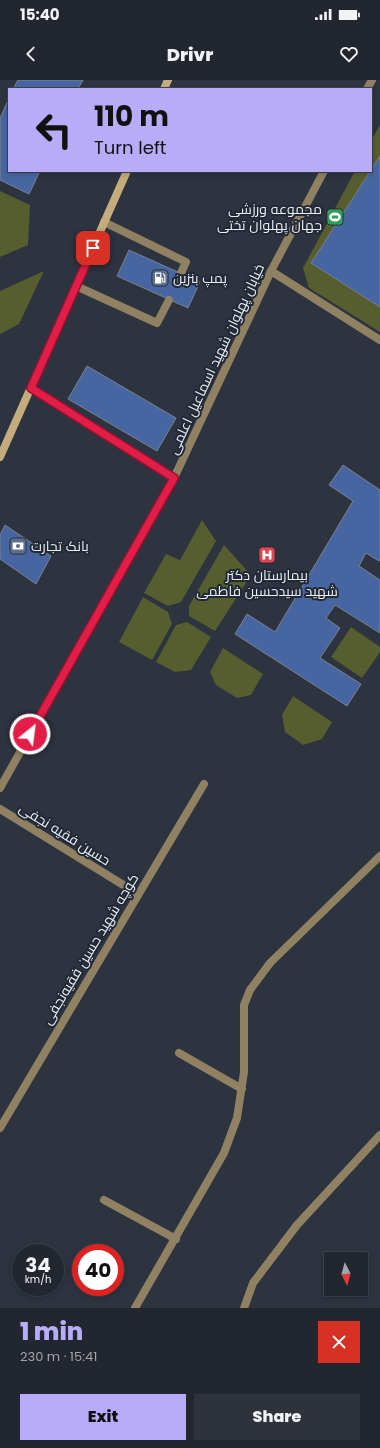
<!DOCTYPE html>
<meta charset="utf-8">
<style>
:root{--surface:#22262f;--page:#2e323b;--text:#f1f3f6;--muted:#a2a5aa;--line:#3f434b;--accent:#b8abf7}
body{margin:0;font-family:Poppins,Cairo,sans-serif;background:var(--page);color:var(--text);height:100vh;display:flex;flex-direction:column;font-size:15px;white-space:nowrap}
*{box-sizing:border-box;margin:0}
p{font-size:13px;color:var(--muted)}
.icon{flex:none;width:22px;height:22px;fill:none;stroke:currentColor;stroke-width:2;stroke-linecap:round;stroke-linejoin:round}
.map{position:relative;height:1228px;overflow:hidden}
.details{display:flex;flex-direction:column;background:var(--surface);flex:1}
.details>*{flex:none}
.banner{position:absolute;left:8px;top:8px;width:364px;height:84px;border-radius:0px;box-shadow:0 2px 6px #0003,0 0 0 1px var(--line);background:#b8abf7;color:#111;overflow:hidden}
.needle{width:26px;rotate:174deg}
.tools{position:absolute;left:324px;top:1172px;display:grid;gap:8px}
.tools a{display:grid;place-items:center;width:44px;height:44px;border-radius:0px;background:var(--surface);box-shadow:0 2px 6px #0003,0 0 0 1px var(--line);font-size:20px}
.speed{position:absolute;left:12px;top:1164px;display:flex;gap:8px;font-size:20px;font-weight:700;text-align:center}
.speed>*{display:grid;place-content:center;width:52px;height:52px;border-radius:50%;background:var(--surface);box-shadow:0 2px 6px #0003,0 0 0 1px var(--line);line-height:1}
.speed small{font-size:10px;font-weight:400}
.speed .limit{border:6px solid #d22;background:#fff;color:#111}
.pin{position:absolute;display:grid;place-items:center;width:34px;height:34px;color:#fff;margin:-17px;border-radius:8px;box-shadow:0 2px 6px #0006}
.me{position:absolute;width:44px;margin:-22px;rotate:29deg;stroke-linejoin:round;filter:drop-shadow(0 0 3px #0008)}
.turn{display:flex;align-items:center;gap:14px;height:84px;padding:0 20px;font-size:18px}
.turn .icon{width:52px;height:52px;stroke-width:2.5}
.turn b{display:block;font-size:28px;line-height:34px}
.round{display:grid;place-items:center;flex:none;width:42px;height:42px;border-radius:0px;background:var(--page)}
.headline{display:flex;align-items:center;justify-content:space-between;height:68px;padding:0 20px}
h1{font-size:24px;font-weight:800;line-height:30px;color:var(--accent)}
.cta{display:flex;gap:8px;margin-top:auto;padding:8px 20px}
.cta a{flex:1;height:46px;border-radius:0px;background:var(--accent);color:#111;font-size:16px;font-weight:800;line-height:46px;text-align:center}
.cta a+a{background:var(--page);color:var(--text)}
.status{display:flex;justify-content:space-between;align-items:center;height:28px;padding:0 20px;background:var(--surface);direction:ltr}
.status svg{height:11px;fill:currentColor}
header{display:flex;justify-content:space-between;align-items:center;height:52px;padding:0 20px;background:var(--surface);font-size:18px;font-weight:800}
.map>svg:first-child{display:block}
.green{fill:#565d2f}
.building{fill:#4766a1;stroke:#7a818f}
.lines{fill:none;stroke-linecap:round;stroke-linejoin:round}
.service{stroke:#908163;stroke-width:8}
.minor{stroke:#908163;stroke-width:8}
.tertiary{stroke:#908163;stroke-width:8}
.secondary{stroke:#c5ac7d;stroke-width:8}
.route-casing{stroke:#92132f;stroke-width:10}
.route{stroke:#e11d48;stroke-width:7}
.labels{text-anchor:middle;stroke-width:4;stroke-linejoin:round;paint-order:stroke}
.poi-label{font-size:14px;fill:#e9eef5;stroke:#232935;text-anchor:start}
.street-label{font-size:14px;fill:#e9eef5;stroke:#232935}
</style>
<div class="status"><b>15:40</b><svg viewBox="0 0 49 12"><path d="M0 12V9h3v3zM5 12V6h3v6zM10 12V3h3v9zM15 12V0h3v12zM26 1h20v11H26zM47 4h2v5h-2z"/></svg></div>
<header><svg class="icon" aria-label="back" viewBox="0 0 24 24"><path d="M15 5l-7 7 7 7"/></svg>Drivr<svg class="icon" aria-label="heart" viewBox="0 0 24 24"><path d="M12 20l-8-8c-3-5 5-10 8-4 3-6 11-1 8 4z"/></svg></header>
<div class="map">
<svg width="380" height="1228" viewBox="0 0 380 1228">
<rect width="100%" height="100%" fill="#2d333f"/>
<!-- green -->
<path class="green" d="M380,45V76L371,90V61Z
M355,91H370L311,183L380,227V252L309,208L303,188Z
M0,111L30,125L28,165L0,177Z
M44,191L19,244L0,254V211Z
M202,440L216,461L181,522L168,526L144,513L166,474L180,480Z
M224,465L251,495L215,551L189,536V526Z
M143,517L168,532L172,544L152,580L119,562Z
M187,542L211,557L191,590L175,592L156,582L176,545Z
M351,547L380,567V572L362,598L331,577Z
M223,568L263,594L251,615L237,618L216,605L210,592Z
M293,616L332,642L322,659L303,665L285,652L282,635Z"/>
<!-- building -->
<path class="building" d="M18,0H83L78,9H13Z
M9,18V91H40L29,114L0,100V38Z
M380,76V227L311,183Z
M129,170L200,202L188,228L117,196Z
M87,286L176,338L157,371L68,319Z
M343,385L380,410V479L379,481L366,473L359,486L380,500V553L335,525L326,538L340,548L320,578L361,604L347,626L235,554L247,534L275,552L353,421L329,405Z
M5,445L51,476L36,504L0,479V455Z"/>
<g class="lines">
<!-- service -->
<path class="service" d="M104,142L186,182L181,193
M76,206L157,243L169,220"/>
<!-- minor -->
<path class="minor" d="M271,191L380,260
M31,308L174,398
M0,729L138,814
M179,973L242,1009
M0,1048L204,704
M104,1120L176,1159
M135,1228L224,1073L237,1038L244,992V925L250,910L270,883L380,776
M244,1228L253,1203L297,1145L380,1055"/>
<!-- tertiary -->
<path class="tertiary" d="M367,9L372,0
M0,708L174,398L271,191L324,91"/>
<!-- secondary -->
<path class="secondary" d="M164,9L168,0
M0,377L127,91"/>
</g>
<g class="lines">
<!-- route casing -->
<g class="route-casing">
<path id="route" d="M30,654L174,398L31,308L93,168"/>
</g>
<!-- route -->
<use href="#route" class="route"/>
</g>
<!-- icons -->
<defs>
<g id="stadium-square" transform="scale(0.9)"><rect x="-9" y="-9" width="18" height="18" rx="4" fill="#2e9e5b" stroke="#232935"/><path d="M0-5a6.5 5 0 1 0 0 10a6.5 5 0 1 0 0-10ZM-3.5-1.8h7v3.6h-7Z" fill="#fff"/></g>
<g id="fuel-square" transform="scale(0.9)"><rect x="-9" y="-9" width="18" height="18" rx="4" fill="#5c6f8a" stroke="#232935"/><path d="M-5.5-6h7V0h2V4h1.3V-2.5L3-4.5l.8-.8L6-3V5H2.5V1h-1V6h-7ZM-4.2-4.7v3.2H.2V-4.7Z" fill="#fff"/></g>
<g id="bank-square" transform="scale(0.9)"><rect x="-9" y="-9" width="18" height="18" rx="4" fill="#5c6f8a" stroke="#232935"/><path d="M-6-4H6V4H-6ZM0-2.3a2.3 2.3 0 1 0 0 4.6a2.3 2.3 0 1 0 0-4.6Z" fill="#fff"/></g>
<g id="hospital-square" transform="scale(0.9)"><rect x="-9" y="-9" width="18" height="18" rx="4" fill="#e0444e" stroke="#232935"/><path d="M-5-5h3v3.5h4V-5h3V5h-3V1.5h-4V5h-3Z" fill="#fff"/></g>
</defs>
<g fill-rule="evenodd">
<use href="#stadium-square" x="335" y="137"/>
<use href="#fuel-square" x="160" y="198"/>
<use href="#bank-square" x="18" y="466"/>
<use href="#hospital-square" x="267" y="475"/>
</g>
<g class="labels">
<!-- poi labels -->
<g class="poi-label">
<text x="322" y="134" text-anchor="end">مجموعه ورزشی<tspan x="322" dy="16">جهان پهلوان تختی</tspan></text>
<text x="173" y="203">پمپ بنزین</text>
<text x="31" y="471">بانک تجارت</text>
<text x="267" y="500" text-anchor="middle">بیمارستان دکتر<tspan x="267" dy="16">شهید سیدحسین فاطمی</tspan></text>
</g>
<!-- street labels -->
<g class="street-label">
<text transform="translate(216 279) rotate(-65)" y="5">خیابان پهلوان شهید اسماعیل اعلمی</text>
<text transform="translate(65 754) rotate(32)" y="5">حسین فقیه نجفی</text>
<text transform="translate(90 869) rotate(-59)" y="5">کوچه شهید حسین فقیه‌نجفی</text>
</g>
</g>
</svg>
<div class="tools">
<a><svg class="needle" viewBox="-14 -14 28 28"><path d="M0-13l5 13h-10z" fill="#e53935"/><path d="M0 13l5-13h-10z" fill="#a2a5aa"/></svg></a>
</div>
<div class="speed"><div>34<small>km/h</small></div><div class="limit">40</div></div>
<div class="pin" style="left:93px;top:168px;background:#d93025"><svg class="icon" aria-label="arrive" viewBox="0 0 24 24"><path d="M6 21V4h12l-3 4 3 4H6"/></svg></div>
<svg class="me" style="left:30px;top:654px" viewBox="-20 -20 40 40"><circle r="17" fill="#e11d48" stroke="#fff" stroke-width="3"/><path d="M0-11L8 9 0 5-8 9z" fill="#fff"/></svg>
<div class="banner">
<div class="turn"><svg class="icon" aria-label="left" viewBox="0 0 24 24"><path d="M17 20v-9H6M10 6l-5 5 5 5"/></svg><div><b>110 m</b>Turn left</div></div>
</div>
</div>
<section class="details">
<div class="headline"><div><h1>1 min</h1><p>230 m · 15:41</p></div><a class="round" style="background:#d93025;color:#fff"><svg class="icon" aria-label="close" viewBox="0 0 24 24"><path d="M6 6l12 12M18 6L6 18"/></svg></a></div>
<div class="cta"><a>Exit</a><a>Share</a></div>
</section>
